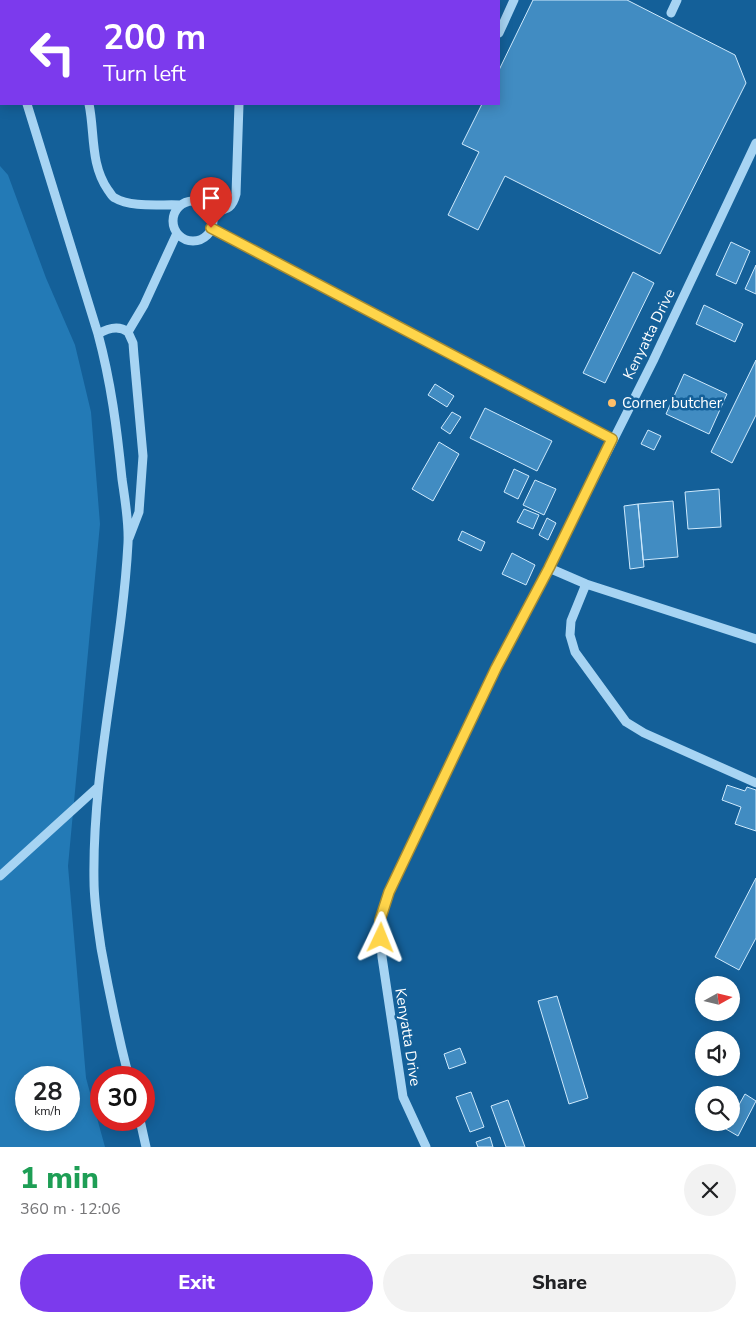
<!DOCTYPE html>
<meta charset="utf-8">
<style>
:root{--surface:#fff;--page:#f2f2f2;--text:#202124;--muted:#757577;--accent:#7c3aed}
body{margin:0;font-family:"Nunito Sans",sans-serif;background:var(--page);color:var(--text);height:100vh;display:flex;flex-direction:column;font-size:19px;white-space:nowrap}
*{box-sizing:border-box;margin:0}
p{font-size:16px;color:var(--muted)}
.icon{flex:none;width:28px;height:28px;fill:none;stroke:currentColor;stroke-width:2;stroke-linecap:round;stroke-linejoin:round}
.map{position:relative;height:1147px;overflow:hidden}
.details{display:flex;flex-direction:column;background:var(--surface);flex:1}
.details>*{flex:none}
.top-card{position:absolute;left:0px;top:0px;width:500px;height:105px;box-shadow:0 2px 12px #0003;background:#7c3aed;color:#fff;overflow:hidden}
.needle{width:32px;rotate:82deg}
.controls{position:absolute;left:695px;top:976px;display:grid;gap:10px}
.controls a{display:grid;place-items:center;width:45px;height:45px;border-radius:50%;background:var(--surface);box-shadow:0 2px 12px #0003;font-size:25px}
.speed{position:absolute;left:15px;top:1066px;display:flex;gap:10px;font-size:25px;font-weight:700;text-align:center}
.speed>*{display:grid;place-content:center;width:65px;height:65px;border-radius:50%;background:var(--surface);box-shadow:0 2px 12px #0003;line-height:1}
.speed small{font-size:12px;font-weight:400}
.speed .limit{border:8px solid #d22;background:#fff;color:#111}
.pin{position:absolute;display:grid;place-items:center;width:42px;height:42px;color:#fff;margin:-51px -21px;border-radius:50% 50% 50% 0;rotate:-45deg;box-shadow:0 0 5px #0007}
.pin .icon{rotate:45deg}
.me{position:absolute;width:55px;margin:-28px;rotate:2deg;stroke-linejoin:round;filter:drop-shadow(0 0 4px #0008)}
.turn{display:flex;align-items:center;gap:18px;height:105px;padding:0 20px;font-size:22px}
.turn .icon{width:65px;height:65px;stroke-width:2.5}
.turn b{display:block;font-size:35px;line-height:42px}
.round{display:grid;place-items:center;flex:none;width:52px;height:52px;border-radius:26px;background:var(--page)}
.summary{display:flex;align-items:center;justify-content:space-between;height:85px;padding:0 20px}
h1{font-size:30px;font-weight:800;line-height:38px;color:#1e9e55}
.primary-button{display:flex;gap:10px;margin-top:auto;padding:10px 20px}
.primary-button a{flex:1;height:58px;border-radius:30px;background:var(--accent);color:#fff;font-size:20px;font-weight:800;line-height:58px;text-align:center}
.primary-button a+a{background:var(--page);color:var(--text)}
.map>svg:first-child{display:block}
.green{fill:#237ab6;fill-rule:evenodd}
.building{fill:#418cc2;stroke:#cfeafd}
.lines{fill:none;stroke-linecap:round;stroke-linejoin:round}
.minor{stroke:#a7d4f3;stroke-width:9}
.route-casing{stroke:#a68a30;stroke-width:12}
.route{stroke:#ffd54a;stroke-width:9}
.poi-dot{fill:#ffbf69;stroke:#146099;stroke-width:2}
.labels{text-anchor:middle;stroke-width:5;stroke-linejoin:round;paint-order:stroke}
.street-label{font-size:15px;fill:#fff;stroke:#146099}
.poi-label{font-size:15px;fill:#fff;stroke:#146099;text-anchor:start}
</style>
<div class="map">
<svg width="756" height="1147" viewBox="0 0 756 1147">
<rect width="100%" height="100%" fill="#146099"/>
<!-- green -->
<path class="green" d="M0,166L8,175L46,278L75,345L91,412L100,524L68,866L86,1078L105,1147H0ZM26,1078H69V1120H26Z"/>
<!-- building -->
<path class="building" d="M533,0H627L735,55L746,83L660,254L505,176L478,230L448,215L479,152L462,144L482,104H499V70Z
M731,242L750,251L736,284L716,275Z
M756,265V294L745,289Z
M633,272L654,283L605,383L583,373Z
M704,305L743,324L735,342L696,324Z
M756,360V415L732,463L711,452Z
M684,374L727,394L709,434L666,414Z
M435,384L454,396L447,407L428,395Z
M485,408L552,441L537,471L470,438Z
M452,412L461,417L450,434L441,428Z
M648,430L661,436L654,450L641,444Z
M439,442L459,454L433,501L412,489Z
M514,469L529,476L518,499L504,492Z
M535,480L556,489L544,515L523,505Z
M719,489L721,527L688,529L685,492Z
M673,501L678,557L643,560L638,504Z
M638,504L644,567L630,569L624,506Z
M524,509L539,515L533,529L517,522Z
M547,518L556,523L548,540L539,535Z
M462,531L485,542L481,551L458,540Z
M512,553L535,565L526,585L502,574Z
M727,785L745,791L747,787L756,790V831L735,824L741,807L722,800Z
M756,878V938L739,970L715,957Z
M557,996L588,1098L569,1104L538,1001Z
M460,1048L466,1063L449,1069L444,1054Z
M471,1092L484,1127L470,1132L456,1097Z
M745,1094L756,1101L738,1136L726,1129L730,1122H731V1119Z
M508,1100L525,1147H506L491,1106Z
M490,1137L493,1147H478L476,1142Z"/>
<g class="lines">
<!-- minor -->
<path class="minor" d="M296,0L299,1
M243,1L244,0
M671,13L677,0
M0,22L1,26
M499,33L514,0
M27,104L98,334C111,382 117,429 122,479C125,500 129,522 128,543C122,656 92,767 94,881C94,903 98,926 101,948C109,992 118,1035 129,1078
M89,104C95,133 90,164 108,190C110,192 112,197 115,198C131,208 162,204 180,205
M173 221a20 20 0 1 1 40 0a20 20 0 1 1-40 0Z
M211,213C226,209 232,210 236,194L239,104
M211,229L612,439
M98,334C108,328 119,325 128,332
M129,538L139,512L143,456L134,356L133,343L128,332L144,305L177,233
M549,568L586,584L756,639
M586,584L571,621L570,635L575,652L626,722L644,733L756,783
M0,876L98,787
M140,1120L146,1147
M426,1147L403,1097L382,957L380,920L389,892L496,668L549,568L653,361L756,143"/>
</g>
<g class="lines">
<!-- route casing -->
<g class="route-casing">
<path id="route" d="M211,228L612,439L549,568L496,668L389,892L380,920L381,938"/>
</g>
<!-- route -->
<use href="#route" class="route"/>
</g>
<!-- markers -->
<circle class="poi-dot" cx="612" cy="403" r="5"/>
<g class="labels">
<!-- street labels -->
<g class="street-label">
<text transform="translate(649 334) rotate(-64)" y="5">Kenyatta Drive</text>
<text transform="translate(408 1037) rotate(81)" y="5">Kenyatta Drive</text>
</g>
<!-- poi labels -->
<g class="poi-label">
<text x="622" y="408">Corner butcher</text>
</g>
</g>
</svg>
<div class="controls">
<a><svg class="needle" viewBox="-14 -14 28 28"><path d="M0-13l5 13h-10z" fill="#e53935"/><path d="M0 13l5-13h-10z" fill="#757577"/></svg></a>
<a><svg class="icon" aria-label="sound" viewBox="0 0 24 24"><path d="M4 9h4l5-4v14l-5-4H4zM17 9q2 3 0 6"/></svg></a>
<a><svg class="icon" aria-label="search" viewBox="0 0 24 24"><circle cx="10" cy="10" r="6"/><path d="M15 15l6 6"/></svg></a>
</div>
<div class="speed"><div>28<small>km/h</small></div><div class="limit">30</div></div>
<div class="pin" style="left:211px;top:228px;background:#d93025"><svg class="icon" aria-label="arrive" viewBox="0 0 24 24"><path d="M6 21V4h12l-3 4 3 4H6"/></svg></div>
<svg class="me" style="left:381px;top:938px" viewBox="-20 -20 40 40"><path d="M0-17L14 15 0 8-14 15z" fill="#ffd54a" stroke="#fff" stroke-width="4"/></svg>
<div class="top-card">
<div class="turn"><svg class="icon" aria-label="left" viewBox="0 0 24 24"><path d="M17 20v-9H6M10 6l-5 5 5 5"/></svg><div><b>200 m</b>Turn left</div></div>
</div>
</div>
<section class="details">
<div class="summary"><div><h1>1 min</h1><p>360 m · 12:06</p></div><a class="round"><svg class="icon" aria-label="close" viewBox="0 0 24 24"><path d="M6 6l12 12M18 6L6 18"/></svg></a></div>
<div class="primary-button"><a>Exit</a><a>Share</a></div>
</section>
